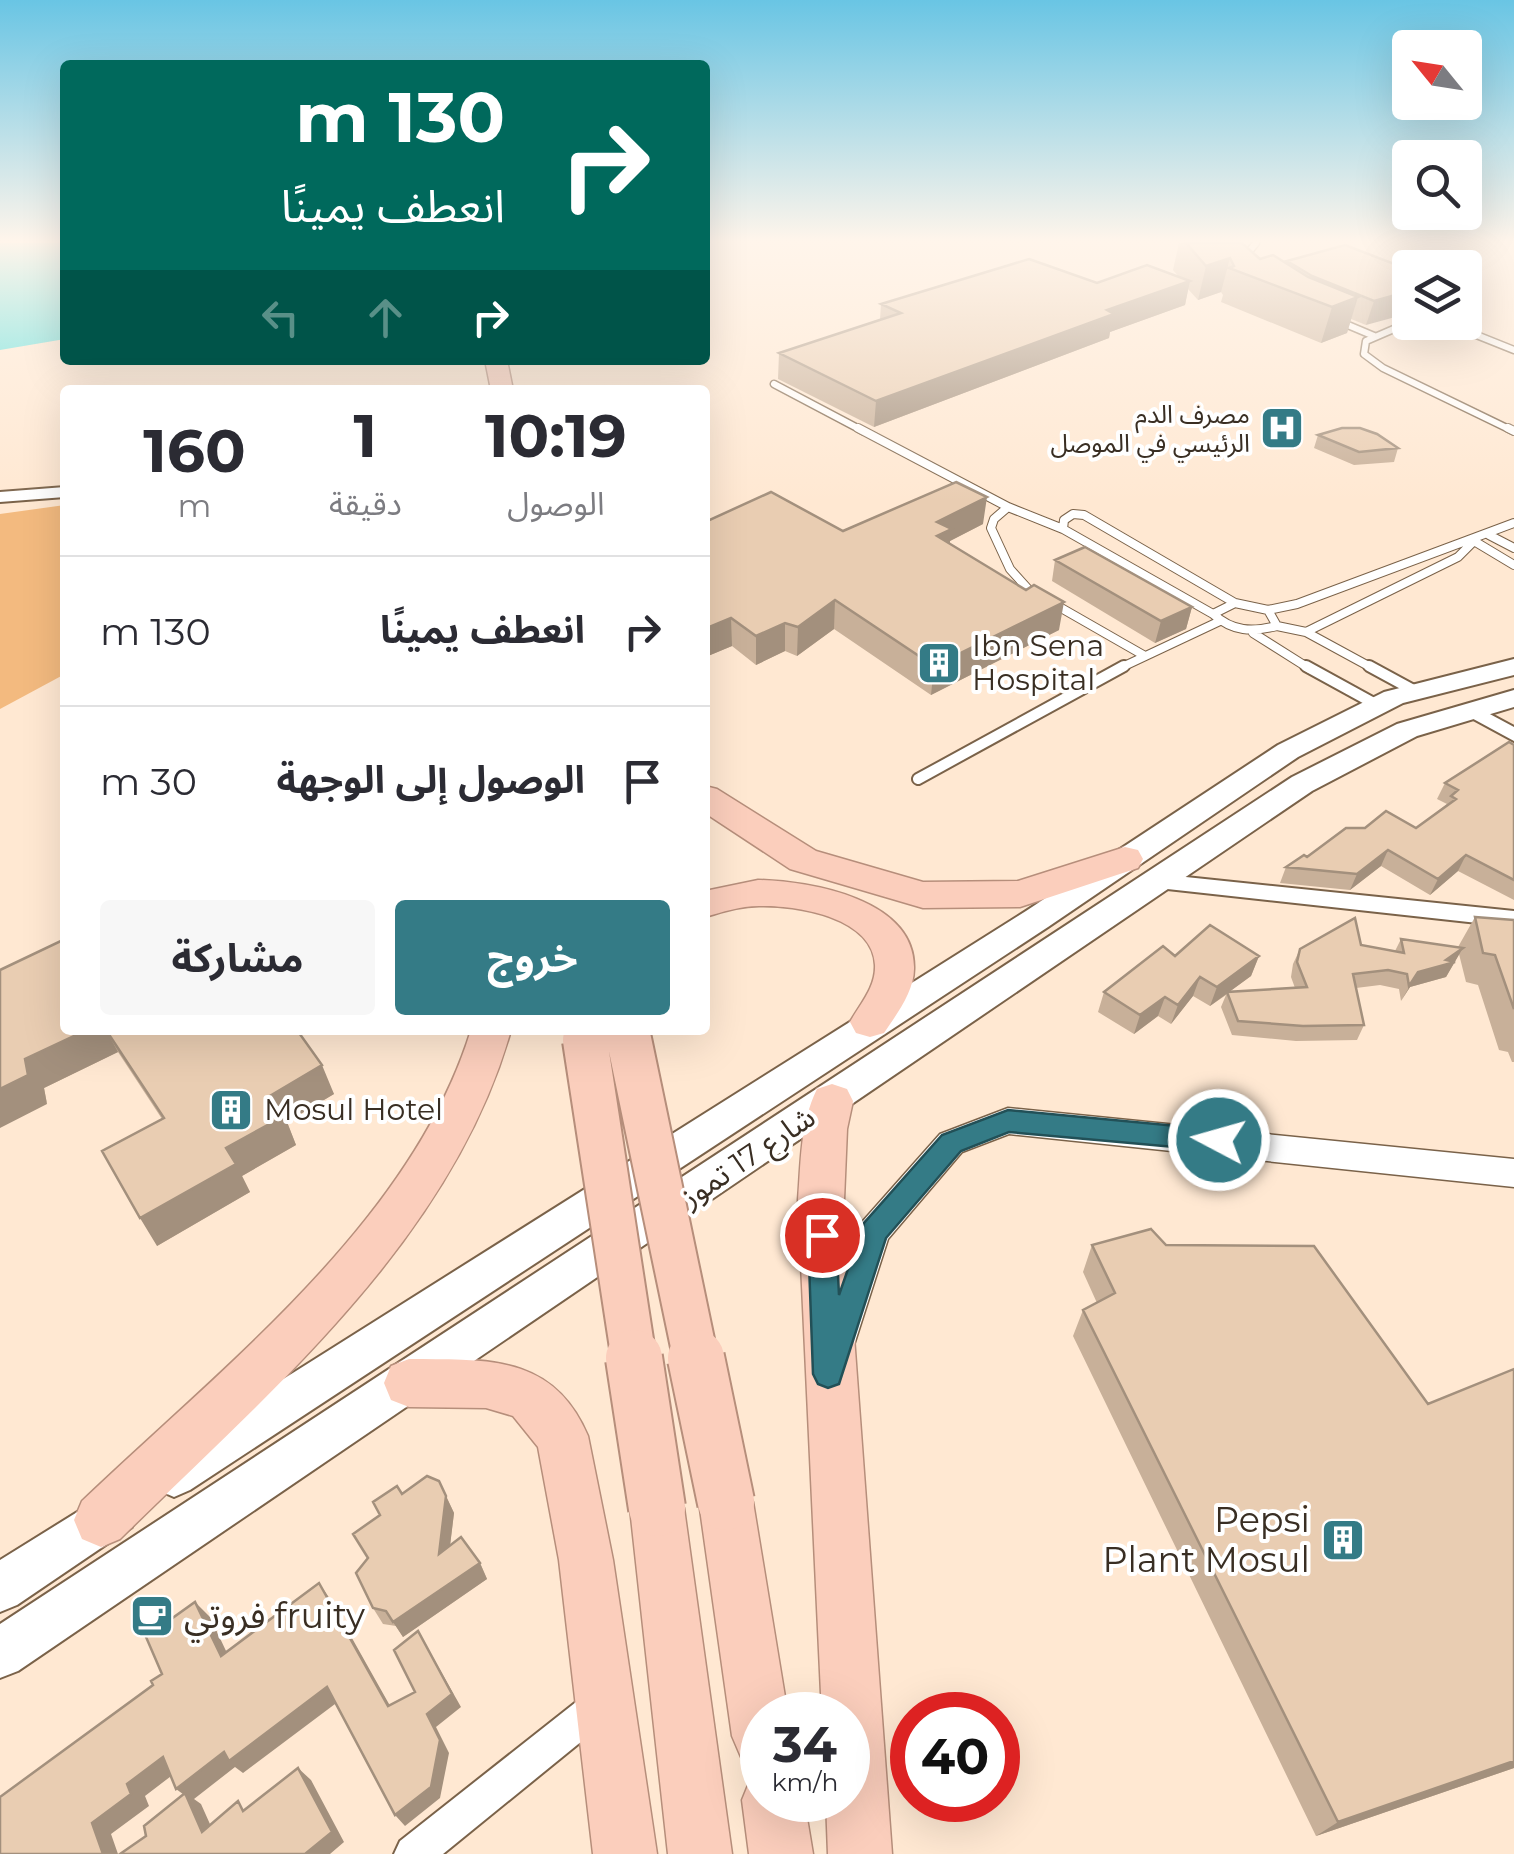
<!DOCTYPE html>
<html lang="ar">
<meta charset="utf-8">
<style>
:root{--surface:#fff;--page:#f7f7f7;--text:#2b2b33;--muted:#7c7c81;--line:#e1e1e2;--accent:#347b86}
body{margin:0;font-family:Montserrat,"Noto Sans Arabic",sans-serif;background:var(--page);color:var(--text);direction:rtl;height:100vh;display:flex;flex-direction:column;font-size:38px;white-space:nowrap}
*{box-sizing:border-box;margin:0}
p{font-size:32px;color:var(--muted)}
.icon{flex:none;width:55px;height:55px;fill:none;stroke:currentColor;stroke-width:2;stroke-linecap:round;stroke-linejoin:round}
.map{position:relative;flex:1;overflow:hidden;direction:ltr}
.panel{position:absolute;left:60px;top:385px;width:650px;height:650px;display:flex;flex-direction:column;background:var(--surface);border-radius:10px;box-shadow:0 10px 40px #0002;direction:rtl}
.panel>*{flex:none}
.hud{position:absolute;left:60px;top:60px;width:650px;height:305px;border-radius:10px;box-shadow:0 10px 40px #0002;direction:rtl;background:#00695c;color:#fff;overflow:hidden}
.needle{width:65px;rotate:300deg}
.tools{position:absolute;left:1392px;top:30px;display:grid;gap:20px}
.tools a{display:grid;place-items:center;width:90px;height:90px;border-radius:10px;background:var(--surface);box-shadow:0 10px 40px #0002;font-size:50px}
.speed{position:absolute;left:740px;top:1692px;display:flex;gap:20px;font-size:50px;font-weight:700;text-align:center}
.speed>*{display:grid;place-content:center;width:130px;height:130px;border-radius:50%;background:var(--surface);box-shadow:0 10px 40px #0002;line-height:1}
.speed small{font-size:25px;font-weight:400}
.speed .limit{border:15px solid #d22;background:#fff;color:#111}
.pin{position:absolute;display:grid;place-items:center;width:85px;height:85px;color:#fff;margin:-42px;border:5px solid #fff;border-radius:50%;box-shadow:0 2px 10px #0007}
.me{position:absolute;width:110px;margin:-55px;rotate:276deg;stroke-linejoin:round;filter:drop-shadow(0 0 8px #0008)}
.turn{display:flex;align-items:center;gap:35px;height:210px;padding:0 40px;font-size:45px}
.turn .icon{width:130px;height:130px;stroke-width:2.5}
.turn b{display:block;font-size:70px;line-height:85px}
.lanes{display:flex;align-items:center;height:95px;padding:0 40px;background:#0003;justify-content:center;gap:50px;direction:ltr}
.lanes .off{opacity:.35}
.eta{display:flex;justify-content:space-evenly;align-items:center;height:170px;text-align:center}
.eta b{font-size:60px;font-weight:700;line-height:70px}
.cta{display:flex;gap:20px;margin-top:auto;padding:20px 40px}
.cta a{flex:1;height:115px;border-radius:10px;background:var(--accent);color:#fff;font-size:40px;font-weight:700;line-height:115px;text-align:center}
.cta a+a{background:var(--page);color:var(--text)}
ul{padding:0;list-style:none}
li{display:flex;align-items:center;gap:30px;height:150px;padding:0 40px;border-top:2px solid var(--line)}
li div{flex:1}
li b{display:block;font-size:38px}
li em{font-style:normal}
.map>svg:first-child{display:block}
.green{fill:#f3ba7f}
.water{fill:#4bdfdf}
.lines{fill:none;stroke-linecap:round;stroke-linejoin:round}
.service-far2-casing{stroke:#7a6249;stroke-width:9}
.service-far1-casing{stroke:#7a6249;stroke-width:10}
.service-casing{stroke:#7a6249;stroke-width:14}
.minor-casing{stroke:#7a6249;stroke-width:4}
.tertiary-casing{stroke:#7a6249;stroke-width:3}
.secondary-casing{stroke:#7a6249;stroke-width:4}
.trunk-casing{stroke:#b68e7b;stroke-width:3}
.service-far2{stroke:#fff;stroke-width:6}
.service-far1{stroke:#fff;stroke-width:8}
.service{stroke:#fff;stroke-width:10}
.minor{fill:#fff;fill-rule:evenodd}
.tertiary{fill:#fff;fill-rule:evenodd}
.secondary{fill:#fff;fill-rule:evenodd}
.trunk{fill:#fbcebc;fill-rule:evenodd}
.trunk-bridge-far1-casing{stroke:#b68e7b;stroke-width:48;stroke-linecap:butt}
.trunk-bridge-casing{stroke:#b68e7b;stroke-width:60;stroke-linecap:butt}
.trunk-bridge-far1{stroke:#fbcebc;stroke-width:44}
.trunk-bridge{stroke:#fbcebc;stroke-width:56}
.wall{fill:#c8b099}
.shaded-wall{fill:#a3907d}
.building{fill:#e9cdb2;stroke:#a3907d;stroke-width:2.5}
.route{fill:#347b86;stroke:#225057;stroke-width:2.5}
.labels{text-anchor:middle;stroke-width:8;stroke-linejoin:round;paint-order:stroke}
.far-poi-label{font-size:25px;fill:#392e23;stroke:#fff;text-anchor:end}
.poi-label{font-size:30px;fill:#392e23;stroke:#fff;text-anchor:start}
.street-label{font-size:30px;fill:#392e23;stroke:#fff}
.near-poi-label{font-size:35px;fill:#392e23;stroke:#fff;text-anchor:end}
</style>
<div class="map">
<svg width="1514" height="1854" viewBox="0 0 1514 1854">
<rect width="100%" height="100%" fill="#ffe8d2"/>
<!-- green -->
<path class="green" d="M65,505V674L0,709V514Z"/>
<!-- water -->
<path class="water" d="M0,243H65V339L0,350Z"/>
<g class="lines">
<!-- service-far2 casing -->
<g class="service-far2-casing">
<path id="service-far2" d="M1249,261L1247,254L1256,243
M1336,320L1374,336
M1410,322L1366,341L1364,354L1383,368L1513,431
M1444,322L1514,350
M774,384L863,431"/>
</g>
<!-- service-far1 casing -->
<g class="service-far1-casing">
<path id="service-far1" d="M858,428L1008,507L1063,529
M1508,428L1514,431
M1008,507L994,519L991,528L1010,569L1028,589L1145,656
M1489,535L1514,548
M1474,541L1514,565
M1235,603L1268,610L1277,626C1252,632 1233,632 1213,614Z
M1268,610L1297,604L1514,523
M1213,614L1063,529L1064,520L1073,514L1084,515L1235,603
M1277,626L1306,632L1374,669
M1306,632L1458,557L1474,541
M1253,633L1310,669
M1118,669L1220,621"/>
</g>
<!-- service casing -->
<g class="service-casing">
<path id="service" d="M1306,666L1377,705
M1369,666L1415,691
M918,779L1124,666"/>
</g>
<!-- minor casing -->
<g class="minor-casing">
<path id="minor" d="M65,487V497L0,502V492Z
M1473,705L1514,727V741L1466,715V707Z
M1157,874L1514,911V927L1149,887L1146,882L1149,877Z
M602,1685L614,1691L620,1703L614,1715L443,1854H394L400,1841L590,1691Z"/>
</g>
<!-- tertiary casing -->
<g class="tertiary-casing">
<path id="tertiary" d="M1008,1108L1514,1159V1187L1009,1134L962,1152L888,1239L854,1345L841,1350L828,1345L823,1333L862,1222L940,1134Z"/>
</g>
<!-- secondary casing -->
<g class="secondary-casing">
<path id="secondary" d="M1514,659V675L1403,703L1298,757L1048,927L190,1490L174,1497L158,1490L151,1474L158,1458L1026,911L1278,745L1384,692Z
M1514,690V707L1417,736L1312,791L18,1671L0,1678V1624L1292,777L1397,724Z
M116,1488L132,1495L139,1511L132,1527L17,1605L0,1612V1560Z"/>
</g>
<!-- trunk casing -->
<g class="trunk-casing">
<path id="trunk" d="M485,360H507L513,390H491Z
M705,786L717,789L816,851L923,882L1018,881L1125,847L1138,850L1143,859L1138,868L1020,907L923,908L790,869L705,813Z
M758,880C810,881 916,899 914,969C914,992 896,1015 884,1033L870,1037L856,1033L850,1022C860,1004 876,987 875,965C873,917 796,905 759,906C740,906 723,912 705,917V891Z
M471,1030H511C452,1240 269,1392 120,1539L101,1547L82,1539L74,1520L82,1501C222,1367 412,1222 471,1030Z
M832,1084L847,1089L853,1101L847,1129L844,1200L892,1854H828L826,1800H848V1715H822L798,1200C801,1163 800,1123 817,1089Z
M409,1359C485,1360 553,1353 588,1436L613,1560L657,1854H593L559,1560L538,1447L513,1416L486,1408L409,1407L391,1400L384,1383L391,1366Z
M726,1475L745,1483L753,1502L788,1715H762V1766L741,1757L732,1736L699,1502L707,1483Z
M657,1481L676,1489L684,1508L732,1854H668L630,1508L638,1489Z
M762,1774V1800H804L813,1854H749L742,1800L751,1778Z"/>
</g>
<!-- service-far2 -->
<use href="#service-far2" class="service-far2"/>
<!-- service-far1 -->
<use href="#service-far1" class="service-far1"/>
<!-- service -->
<use href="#service" class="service"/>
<!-- minor -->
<use href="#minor" class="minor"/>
<!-- tertiary -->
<use href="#tertiary" class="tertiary"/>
<!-- secondary -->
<use href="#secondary" class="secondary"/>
<!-- trunk -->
<use href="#trunk" class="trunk"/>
<!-- trunk-bridge-far1 casing -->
<g class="trunk-bridge-far1-casing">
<path id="trunk-bridge-far1" d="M627,1030L696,1360
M585,1040L634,1360"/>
</g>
<!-- trunk-bridge casing -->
<g class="trunk-bridge-casing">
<path id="trunk-bridge" d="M634,1358L657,1508
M696,1358L726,1502"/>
</g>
<!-- trunk-bridge-far1 -->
<use href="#trunk-bridge-far1" class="trunk-bridge-far1"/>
<!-- trunk-bridge -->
<use href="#trunk-bridge" class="trunk-bridge"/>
</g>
<!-- wall -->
<path class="wall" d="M1179,243H1242L1260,259L1286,264L1287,261L1410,270L1366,325L1351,319L1347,333L1321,343L1221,302L1223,295L1221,292L1198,300L1188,289L1185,305L1110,332L1109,338L874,427L778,379L779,353L880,320L881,304L1097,283L1179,277L1173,270Z
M1318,435L1398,448L1394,462L1354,465L1314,448Z
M705,522L843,531L983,524L950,541V544L1059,630L931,695L834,629L797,656L785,651L756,665L732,646L708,656L705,654Z
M1055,560L1192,607L1186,629L1155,643L1052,581Z
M1514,745V900L1458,871L1430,895L1381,866L1350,890L1280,883L1286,867L1307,857L1416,828L1447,804L1437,799L1445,783Z
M1475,917L1514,920V1062H1512L1508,1052L1499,1050L1478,985L1466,982L1459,954L1446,977L1410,987L1401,1001L1399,989L1380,985L1356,988L1364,1025L1357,1040L1296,1041L1232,1035L1221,1007L1226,995L1210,1006L1193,996L1171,1024L1158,1016L1134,1034L1098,1012L1104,992L1175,956H1259L1251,976L1229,992L1295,988L1291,977L1293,964L1300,949L1361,945L1395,951L1401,939L1458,947Z
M0,970L297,1030L334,1094L287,1122L296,1145L242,1176L250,1192L157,1246L162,1119L118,1052L44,1088L47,1104Z
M1092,1245L1514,1768L1316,1836L1073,1336L1083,1310L1097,1303L1083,1272Z
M402,1494L446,1496L454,1513L450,1545L480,1563L487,1579L403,1637L396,1626L383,1624L373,1608L368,1558L380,1515Z"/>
<!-- shaded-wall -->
<path class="shaded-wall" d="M1230,258L1221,292L1198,300L1206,266Z
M1190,281L1185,305L1110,332L1109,338L874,427L876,401L1107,310Z
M1410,291V313L1366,325L1374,301Z
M1358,297L1347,333L1321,343L1332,307Z
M987,497L983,524L950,541L948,557L934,564L937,522Z
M835,600L834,629L797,656L798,627Z
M1064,602L1059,630L931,695L934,666Z
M1192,607L1186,629L1155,643L1161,621Z
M731,618L732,646L708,656L707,628Z
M785,623V651L756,665V636Z
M1388,850L1381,866L1350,890L1357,874Z
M1466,855L1458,871L1430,895L1438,879Z
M1463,948L1446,977L1410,987L1401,1001L1418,972L1446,960Z
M1259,956L1251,976L1210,1006L1217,987Z
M1200,977L1193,996L1171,1024L1178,1005Z
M1165,997L1158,1016L1134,1034L1140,1015Z
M87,1030H106L118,1052L44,1088L47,1104L0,1128V1089L25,1059Z
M322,1065L334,1094L287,1122L296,1145L242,1176L250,1192L157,1246L140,1218L226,1148L270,1096Z
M446,1496L454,1513L447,1571L439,1554Z
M480,1563L487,1579L403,1637L393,1622Z
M319,1583L330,1599L398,1720L388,1706Z
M195,1602L210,1617L235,1670L221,1656Z
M418,1631L461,1707L436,1727L449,1753L440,1798L405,1826L395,1815L427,1714Z
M327,1687L339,1701L243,1773L235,1767L194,1799L201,1804L218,1842L202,1832L187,1797L176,1789L224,1752Z
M163,1757L179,1770L145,1796L149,1806L111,1834L118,1854H103L92,1823L127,1784Z
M1514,1761V1768L1316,1836L1338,1822Z
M298,1768L311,1780L344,1842L330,1854H305Z"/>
<!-- building -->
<path class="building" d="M1186,243H1242L1260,259L1273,255L1308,277L1358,297L1332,307L1229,268L1234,266L1230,258L1206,266Z
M1345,245L1410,270V291L1374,301L1312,276L1287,261Z
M1029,259L1097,283L1147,265L1190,281L1107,310L1114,314L876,401L779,353L901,313L881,304Z
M1342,428H1360L1377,434L1398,448L1359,452L1318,435Z
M956,482L987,497L937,522L952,529L937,536L1026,590L1034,585L1064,602L934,666L835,600L798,627L785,623L756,636L731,618L707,628L705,626V522L771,492L843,531Z
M1085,547L1192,607L1161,621L1055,560Z
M1509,742L1514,745V880L1466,855L1438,879L1388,850L1357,874L1286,867L1304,855L1307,857L1346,828H1365L1386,811L1416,828L1456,799L1451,796L1458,790L1445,783Z
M1475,917L1514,920V1009L1495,955L1483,953Z
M1355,918L1361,945L1404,953L1401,939L1463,948L1446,960L1455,962L1418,972L1409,986L1407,974L1388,970L1353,974L1364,1025L1303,1026L1238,1021L1227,992L1307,987L1297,962L1300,949Z
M1210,925L1259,956L1217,987L1200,977L1178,1005L1165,997L1140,1015L1104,992L1163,946L1175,956Z
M65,939V1030H87L25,1059L28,1075L0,1089V970Z
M106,1030H297L322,1065L270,1096L284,1116L226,1148L236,1164L140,1218L102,1151L164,1118Z
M1151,1229L1166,1245L1314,1246L1428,1404L1514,1369V1761L1338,1822L1083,1310L1115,1293L1092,1245Z
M427,1476L439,1481L446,1496L439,1554L461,1537L480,1563L393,1622L386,1611L373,1608L356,1573L368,1558L353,1534L380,1515L373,1502L397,1486L402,1494Z
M319,1583L388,1706L415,1692L394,1650L418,1631L452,1694L427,1714L440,1740L431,1787L395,1815L327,1687L229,1761L224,1752L176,1789L163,1757L127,1784L131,1794L92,1823L103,1854H0V1797L153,1685L151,1681L162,1674L146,1637L195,1602L221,1656Z
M298,1768L332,1832L305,1854H120L146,1836L144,1826L185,1793L202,1832L238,1801L243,1811Z"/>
<!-- sky -->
<linearGradient id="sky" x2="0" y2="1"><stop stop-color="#69c5e4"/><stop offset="0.48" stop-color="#fff5eb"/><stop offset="1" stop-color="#fff5eb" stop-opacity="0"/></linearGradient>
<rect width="1514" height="502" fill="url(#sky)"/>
<!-- route -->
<path class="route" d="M1008,1110L1219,1130L1228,1133L1232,1140L1228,1148L1219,1151L1009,1132L961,1151L886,1238L839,1384L828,1388L818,1384L813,1374L808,1235L812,1226L822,1222L832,1226L836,1235L839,1295L864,1223L942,1135Z"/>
<!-- icons -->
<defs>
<g id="hospital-square" transform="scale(2.25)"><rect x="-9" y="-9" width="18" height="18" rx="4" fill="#347b86" stroke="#fff"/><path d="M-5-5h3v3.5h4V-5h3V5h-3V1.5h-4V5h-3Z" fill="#fff"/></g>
<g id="building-square" transform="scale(2.25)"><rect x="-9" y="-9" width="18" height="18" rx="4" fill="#347b86" stroke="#fff"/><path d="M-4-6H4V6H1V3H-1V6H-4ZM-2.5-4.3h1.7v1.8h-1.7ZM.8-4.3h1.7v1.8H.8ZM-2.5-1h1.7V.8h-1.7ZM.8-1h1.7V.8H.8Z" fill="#fff"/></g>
<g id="cafe-square" transform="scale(2.25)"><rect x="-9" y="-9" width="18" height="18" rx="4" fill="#347b86" stroke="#fff"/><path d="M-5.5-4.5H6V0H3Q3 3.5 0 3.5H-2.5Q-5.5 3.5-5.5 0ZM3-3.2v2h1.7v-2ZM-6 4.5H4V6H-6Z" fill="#fff"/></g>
</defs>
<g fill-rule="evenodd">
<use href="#hospital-square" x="1282" y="428"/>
<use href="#building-square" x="939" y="663"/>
<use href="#building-square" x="231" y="1110"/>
<use href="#building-square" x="1343" y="1540"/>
<use href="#cafe-square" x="152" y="1616"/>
</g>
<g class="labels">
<!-- far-poi labels -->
<g class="far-poi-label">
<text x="1250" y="423">مصرف الدم<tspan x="1250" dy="29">الرئيسي في الموصل</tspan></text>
</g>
<!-- poi labels -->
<g class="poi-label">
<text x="972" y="656">Ibn Sena<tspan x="972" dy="34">Hospital</tspan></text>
<text x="264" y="1120">Mosul Hotel</text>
</g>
<!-- street labels -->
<g class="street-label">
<text transform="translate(748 1157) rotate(-34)" y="10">شارع 17 تموز</text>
</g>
<!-- near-poi labels -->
<g class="near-poi-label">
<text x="1310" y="1532">Pepsi<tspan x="1310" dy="40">Plant Mosul</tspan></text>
<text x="184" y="1628" text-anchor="start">فروتي fruity</text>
</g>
</g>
</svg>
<div class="tools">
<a><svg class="needle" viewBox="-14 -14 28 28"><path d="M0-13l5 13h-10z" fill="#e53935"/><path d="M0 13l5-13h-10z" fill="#7c7c81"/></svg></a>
<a><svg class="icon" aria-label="search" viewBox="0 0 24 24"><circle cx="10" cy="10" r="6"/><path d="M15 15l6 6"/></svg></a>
<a><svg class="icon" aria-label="layers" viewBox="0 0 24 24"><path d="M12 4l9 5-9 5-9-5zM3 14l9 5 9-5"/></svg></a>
</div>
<div class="speed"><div>34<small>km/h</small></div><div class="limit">40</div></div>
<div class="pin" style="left:822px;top:1235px;background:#d93025"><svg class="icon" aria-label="arrive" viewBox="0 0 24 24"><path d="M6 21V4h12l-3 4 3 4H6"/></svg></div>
<svg class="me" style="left:1219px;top:1140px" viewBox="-20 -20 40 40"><circle r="17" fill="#347b86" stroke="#fff" stroke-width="3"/><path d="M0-11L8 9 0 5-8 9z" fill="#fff"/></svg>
<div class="hud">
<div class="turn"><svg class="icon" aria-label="right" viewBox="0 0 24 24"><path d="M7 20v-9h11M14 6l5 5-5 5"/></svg><div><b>130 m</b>انعطف يمينًا</div></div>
<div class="lanes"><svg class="icon off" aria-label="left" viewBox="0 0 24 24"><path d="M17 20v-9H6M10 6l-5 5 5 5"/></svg><svg class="icon off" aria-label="ahead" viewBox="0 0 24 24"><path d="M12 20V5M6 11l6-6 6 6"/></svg><svg class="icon" aria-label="right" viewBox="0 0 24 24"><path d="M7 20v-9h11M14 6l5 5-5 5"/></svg></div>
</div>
<section class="panel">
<div class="eta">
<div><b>10:19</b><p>الوصول</p></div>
<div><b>1</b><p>دقيقة</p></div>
<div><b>160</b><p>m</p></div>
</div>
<ul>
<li><svg class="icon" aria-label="right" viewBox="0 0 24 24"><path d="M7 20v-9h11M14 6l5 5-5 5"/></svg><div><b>انعطف يمينًا</b></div><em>130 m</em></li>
<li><svg class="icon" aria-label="arrive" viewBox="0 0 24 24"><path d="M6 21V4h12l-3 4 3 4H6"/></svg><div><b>الوصول إلى الوجهة</b></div><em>30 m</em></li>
</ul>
<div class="cta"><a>خروج</a><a>مشاركة</a></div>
</section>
</div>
